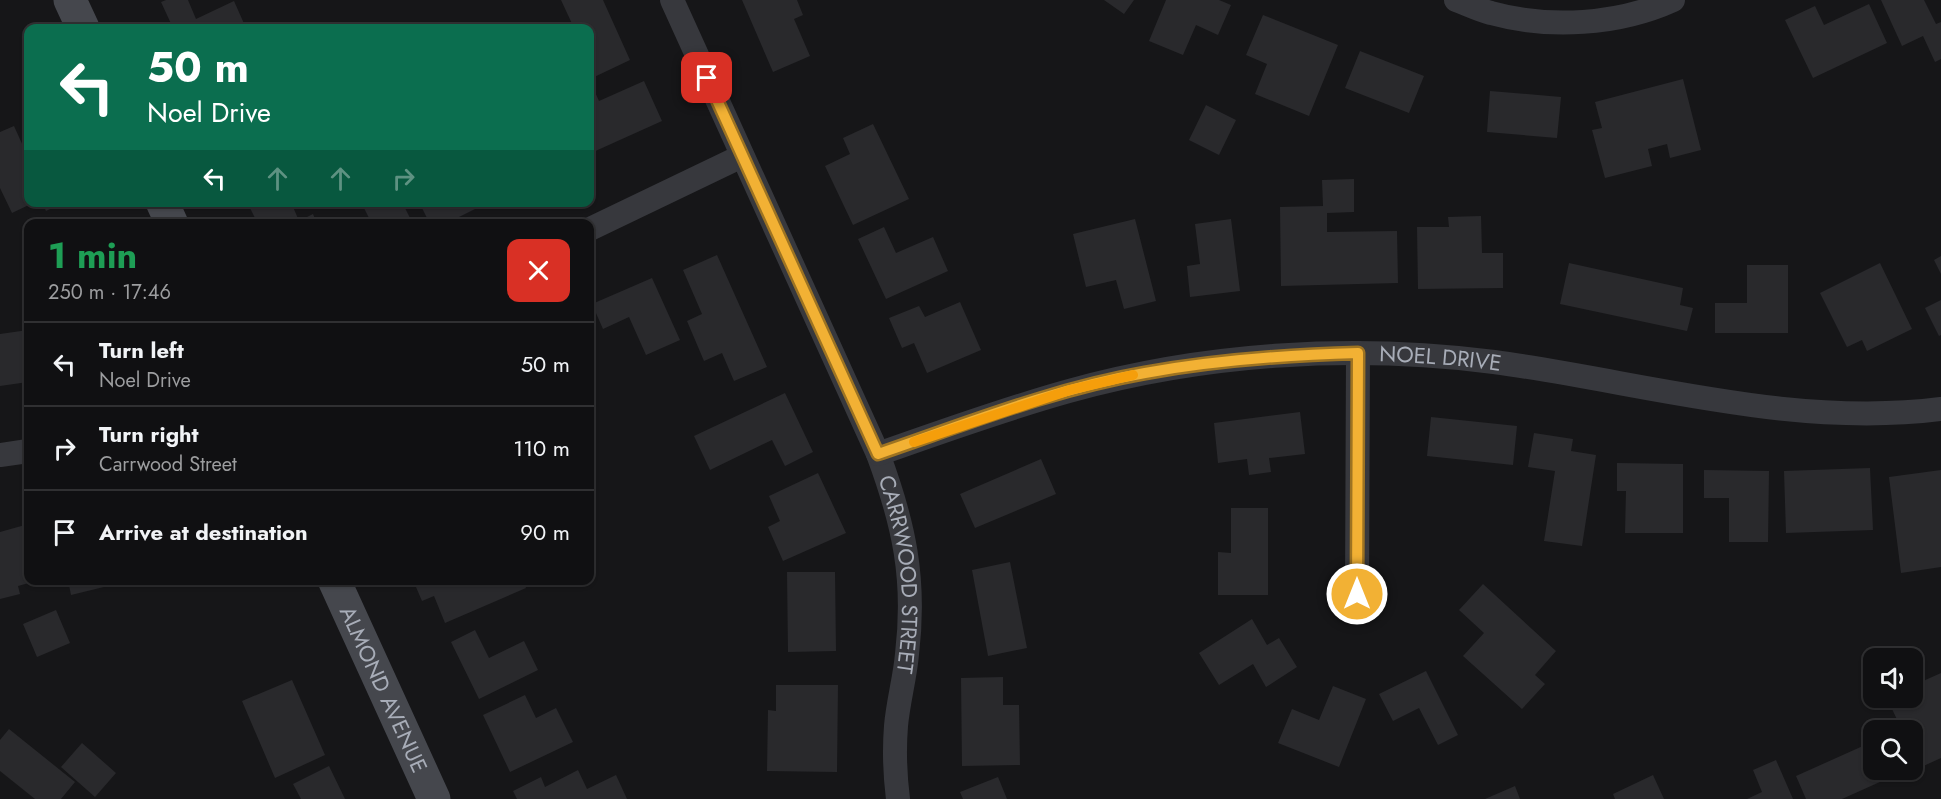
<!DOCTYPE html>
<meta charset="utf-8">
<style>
:root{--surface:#101012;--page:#19191b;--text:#f1f3f6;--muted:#9c9d9f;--line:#303032}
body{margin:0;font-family:Jost,sans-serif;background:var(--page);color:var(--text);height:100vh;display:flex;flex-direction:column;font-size:22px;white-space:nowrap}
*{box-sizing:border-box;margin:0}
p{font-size:20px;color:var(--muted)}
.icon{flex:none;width:33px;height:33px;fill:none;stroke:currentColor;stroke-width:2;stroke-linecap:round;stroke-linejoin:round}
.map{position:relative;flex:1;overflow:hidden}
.details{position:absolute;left:24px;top:219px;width:570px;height:366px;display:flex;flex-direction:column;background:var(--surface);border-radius:12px;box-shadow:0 2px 4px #0004,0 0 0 2px var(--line)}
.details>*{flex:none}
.banner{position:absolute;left:24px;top:24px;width:570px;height:183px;border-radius:12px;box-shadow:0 2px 4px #0004,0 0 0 2px var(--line);background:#0b6e4f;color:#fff;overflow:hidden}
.controls{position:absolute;left:1863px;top:648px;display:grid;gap:12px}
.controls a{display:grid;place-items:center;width:60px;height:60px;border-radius:12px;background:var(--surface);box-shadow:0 2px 4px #0004,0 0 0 2px var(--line);font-size:30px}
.pin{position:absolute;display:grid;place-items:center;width:51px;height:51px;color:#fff;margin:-26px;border-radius:12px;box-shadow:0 3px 9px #0006}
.me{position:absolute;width:66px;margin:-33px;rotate:0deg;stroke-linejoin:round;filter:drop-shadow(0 0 4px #0008)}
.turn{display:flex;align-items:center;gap:21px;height:126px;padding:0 24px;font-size:27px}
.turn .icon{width:78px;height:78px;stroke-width:2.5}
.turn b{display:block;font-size:42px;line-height:51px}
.lanes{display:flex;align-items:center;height:57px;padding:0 24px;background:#0003;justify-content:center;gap:30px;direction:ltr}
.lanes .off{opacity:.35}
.round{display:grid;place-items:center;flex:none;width:63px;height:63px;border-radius:12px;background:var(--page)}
.summary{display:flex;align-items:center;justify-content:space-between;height:102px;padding:0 24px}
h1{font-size:36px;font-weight:700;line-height:45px;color:#1e9e55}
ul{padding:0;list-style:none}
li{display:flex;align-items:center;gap:18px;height:84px;padding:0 24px;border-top:2px solid var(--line)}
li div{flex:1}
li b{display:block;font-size:22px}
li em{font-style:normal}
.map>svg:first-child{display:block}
.building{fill:#29292c}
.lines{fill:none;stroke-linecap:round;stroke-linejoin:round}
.street{stroke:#37383d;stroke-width:24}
.secondary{stroke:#45474d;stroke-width:33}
.route-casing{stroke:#9d7322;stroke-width:15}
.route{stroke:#f2b134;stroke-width:10}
.slow{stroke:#f59e0b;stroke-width:10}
.labels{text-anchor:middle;stroke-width:6;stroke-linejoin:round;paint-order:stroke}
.street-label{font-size:22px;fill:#a8adb8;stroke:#111113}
</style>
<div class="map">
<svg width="1941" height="799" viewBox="0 0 1941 799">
<rect width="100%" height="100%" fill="#161618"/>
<!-- building -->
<path class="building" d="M166,0H188L196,19L234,1L246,28H173L161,2Z
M561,0H603L630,60L590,79V28H574Z
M742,0H797L803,15L794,19L810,56L773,72Z
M1104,0H1134L1124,14Z
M1166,0H1219L1231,5L1218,35L1196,25L1183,55L1149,41Z
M1881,0H1924L1936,24L1941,22V59L1935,62L1923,36L1902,46Z
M1869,4L1887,43L1813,78L1785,20L1815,6L1824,25Z
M1263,15L1338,45L1309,116L1255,94L1267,64L1246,55Z
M1360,51L1424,76L1409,113L1345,88Z
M1683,79L1701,150L1670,158L1667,144L1648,149L1652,166L1605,178L1592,130L1602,128L1595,102Z
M644,81L662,121L591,153L590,150V92L594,90L599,101Z
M1490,91L1561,97L1557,138L1487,132Z
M1206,105L1236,120L1219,155L1189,140Z
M873,124L909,199L853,225L825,166L850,154L843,138Z
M14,126L28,157V202H35L12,213L0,188V132Z
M1354,179V212L1327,213V232L1397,231L1398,283L1281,286L1280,207L1323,206L1322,180Z
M42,202H64L46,211Z
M247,202H291L299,221L313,214L317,224H258Z
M361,202H402L413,224H372Z
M419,202H474L477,208L445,224H430Z
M1481,216L1482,253H1503V288L1418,289L1417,227H1449L1448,217Z
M1135,219L1156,301L1124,309L1116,280L1086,287L1073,234Z
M1231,219L1240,291L1190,297L1187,266L1200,264L1195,224Z
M884,227L896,253L933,237L948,271L886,299L858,239Z
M717,255L767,367L734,381L722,353L704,361L687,321L702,314L683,270Z
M1941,256V274L1934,260Z
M1569,263L1683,288L1680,305L1693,308L1687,331L1560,304Z
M1880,263L1912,329L1867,351L1862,340L1847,347L1820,293Z
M1747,265H1788V333H1715V303H1747Z
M652,278L680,340L646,355L629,317L603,329L592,304Z
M1941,300V335L1939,336L1925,308Z
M960,302L981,350L927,373L914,343L902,348L889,318L919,306L925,317Z
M28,330V382L0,386V334Z
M785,393L813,452L785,466L772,440L710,470L694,436Z
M1300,412L1305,454L1269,458L1271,472L1249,475L1247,459L1218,463L1214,423Z
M1431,417L1517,426L1513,465L1427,456Z
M1534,433L1573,439L1571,451L1596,455L1582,546L1544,541L1555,471L1528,467Z
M1041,459L1056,494L975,528L960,494Z
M1617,463L1683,464V533H1625L1626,491H1617Z
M1870,468L1873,530L1786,533L1784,471Z
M1704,470L1769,471L1768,542H1729V498H1704Z
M1941,470V567L1901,573L1889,477Z
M818,473L846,533L783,561L768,527L780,521L769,496Z
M1231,508H1268V595H1218V552L1231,553Z
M25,525L28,536V580L36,581L18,586L20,594L0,599V532Z
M1010,562L1027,648L988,656L972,570Z
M787,572H835L836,651L788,652Z
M68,580H106L108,586L71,595Z
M413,580H523L526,588L445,623L434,596L422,601Z
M1483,584L1556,651L1535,675L1545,684L1522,709L1463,656L1484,633L1459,610Z
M56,610L70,643L37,657L23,624Z
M1252,619L1267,645L1279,638L1297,667L1266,687L1253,664L1219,685L1199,653Z
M475,630L489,658L524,641L538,670L479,699L451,642Z
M1426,671L1458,735L1438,745L1419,708L1393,721L1379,694Z
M1941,673V758L1919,768L1912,754V730H1902L1892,709L1914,698L1912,686Z
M1003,677V705H1019L1020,765L962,766L961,678Z
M292,680L325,755L275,778L242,701Z
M776,685H838L837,772L767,771L768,710L776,711Z
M1333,686L1366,699L1339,767L1278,743L1292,709L1319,720Z
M525,695L536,718L556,708L573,742L510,772L483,715Z
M9,729L75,782L61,799H35L0,771V740Z
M1874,741V770H1888L1891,777L1842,799H1806L1796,776Z
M82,743L116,773L95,797L61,767Z
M1776,760L1793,799H1747L1762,792L1753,770Z
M329,766L345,799H301L293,784Z
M578,770L587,789L616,775L627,799H517L513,791L541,777L545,787Z
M1653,775L1664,799H1615L1613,794Z
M998,777L1007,799H963L960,792Z
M1515,786L1520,799H1485Z"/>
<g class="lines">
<!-- street -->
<g class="street">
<path id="s1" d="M672,0L878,454C904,524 916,579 907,654C905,678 898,702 896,726C894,751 895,775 898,799"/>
<path d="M1456,0C1467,4 1479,10 1491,13C1549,29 1618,25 1673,0"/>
<path d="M590,229L742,156"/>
<path id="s2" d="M878,454C941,432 1004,409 1069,391C1206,353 1353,344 1494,362C1642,382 1791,428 1941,409"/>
<path d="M0,455L28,451"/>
<path d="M1357,594L1358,353"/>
</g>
<!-- secondary -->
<g class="secondary">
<path d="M70,0L83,28"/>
<path d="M162,202L172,224"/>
<path id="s3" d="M334,580L434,799"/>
</g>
</g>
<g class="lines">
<!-- route casing -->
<g class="route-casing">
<path id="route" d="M707,78L878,454C966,424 1053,389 1145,373C1216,360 1286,355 1358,353L1357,594"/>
</g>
<!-- route -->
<use href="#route" class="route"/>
<!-- slow -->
<path class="slow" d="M914,442L1070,390L1133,375"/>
</g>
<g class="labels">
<!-- street labels -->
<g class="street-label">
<text dy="8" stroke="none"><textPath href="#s2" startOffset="576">NOEL DRIVE</textPath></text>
<text dy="8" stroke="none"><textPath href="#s1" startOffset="622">CARRWOOD STREET</textPath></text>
<text dy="8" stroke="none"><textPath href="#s3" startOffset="120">ALMOND AVENUE</textPath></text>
</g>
</g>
</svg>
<div class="controls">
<a><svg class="icon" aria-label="sound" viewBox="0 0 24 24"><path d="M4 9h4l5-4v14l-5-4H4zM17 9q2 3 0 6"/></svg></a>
<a><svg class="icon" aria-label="search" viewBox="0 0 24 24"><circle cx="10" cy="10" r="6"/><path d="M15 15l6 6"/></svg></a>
</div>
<div class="pin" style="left:707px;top:78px;background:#d93025"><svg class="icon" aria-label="arrive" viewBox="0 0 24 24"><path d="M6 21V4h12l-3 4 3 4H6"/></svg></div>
<svg class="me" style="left:1357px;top:594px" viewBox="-20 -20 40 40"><circle r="17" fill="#f2b134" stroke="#fff" stroke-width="3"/><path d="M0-11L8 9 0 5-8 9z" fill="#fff"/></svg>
<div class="banner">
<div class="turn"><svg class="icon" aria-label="left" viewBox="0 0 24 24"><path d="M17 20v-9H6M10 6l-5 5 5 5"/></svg><div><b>50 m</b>Noel Drive</div></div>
<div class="lanes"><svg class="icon" aria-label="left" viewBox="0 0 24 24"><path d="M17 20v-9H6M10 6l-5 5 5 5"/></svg><svg class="icon off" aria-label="ahead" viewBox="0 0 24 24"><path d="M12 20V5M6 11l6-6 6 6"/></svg><svg class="icon off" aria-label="ahead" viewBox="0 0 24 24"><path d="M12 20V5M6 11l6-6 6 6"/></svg><svg class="icon off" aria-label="right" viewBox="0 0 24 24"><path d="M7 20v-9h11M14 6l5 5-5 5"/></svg></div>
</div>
<section class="details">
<div class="summary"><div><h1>1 min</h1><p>250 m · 17:46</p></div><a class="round" style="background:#d93025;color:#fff"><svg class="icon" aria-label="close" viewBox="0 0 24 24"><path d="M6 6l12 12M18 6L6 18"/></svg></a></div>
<ul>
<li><svg class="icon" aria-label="left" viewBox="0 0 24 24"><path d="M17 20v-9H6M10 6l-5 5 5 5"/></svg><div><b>Turn left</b><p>Noel Drive</p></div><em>50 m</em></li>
<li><svg class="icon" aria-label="right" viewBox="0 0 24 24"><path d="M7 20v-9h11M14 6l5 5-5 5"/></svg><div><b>Turn right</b><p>Carrwood Street</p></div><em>110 m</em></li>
<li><svg class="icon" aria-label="arrive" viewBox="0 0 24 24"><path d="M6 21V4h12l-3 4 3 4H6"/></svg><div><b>Arrive at destination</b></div><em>90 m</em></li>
</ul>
</section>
</div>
